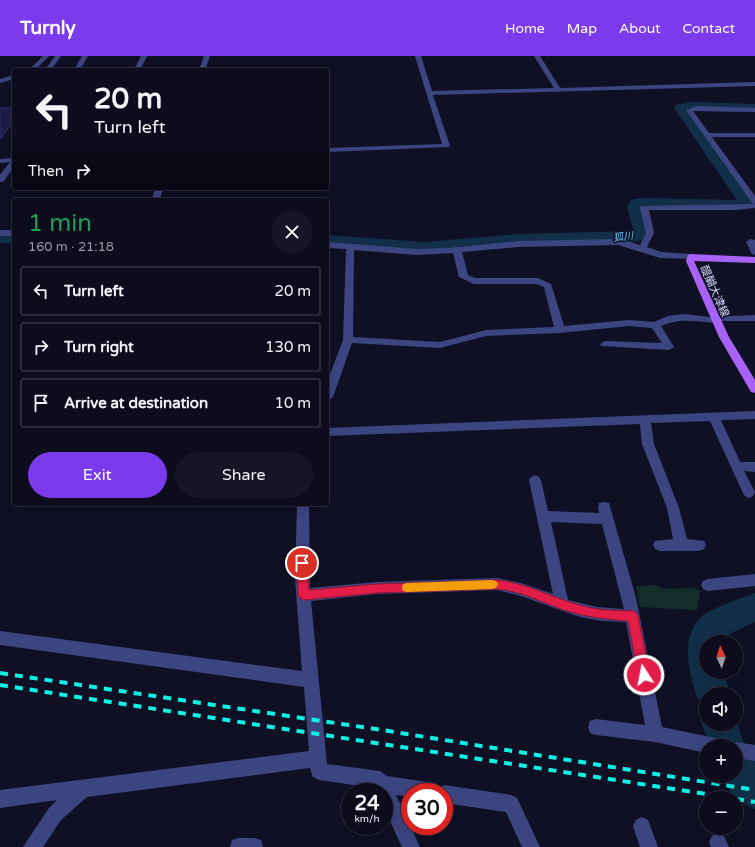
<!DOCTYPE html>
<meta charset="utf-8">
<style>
:root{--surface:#0c0c1c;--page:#151525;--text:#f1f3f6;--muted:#9a9ba3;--line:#2c2c3b;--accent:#7c3aed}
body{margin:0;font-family:"Varela Round","Noto Sans JP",sans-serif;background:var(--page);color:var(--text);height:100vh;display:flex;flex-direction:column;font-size:15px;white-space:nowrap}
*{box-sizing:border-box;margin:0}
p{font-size:13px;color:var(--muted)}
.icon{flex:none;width:22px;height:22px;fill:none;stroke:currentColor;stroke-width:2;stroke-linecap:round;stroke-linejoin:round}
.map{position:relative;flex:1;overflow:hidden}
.side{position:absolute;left:12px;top:142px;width:317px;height:308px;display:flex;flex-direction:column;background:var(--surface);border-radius:4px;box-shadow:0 4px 16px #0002,0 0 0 1px var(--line)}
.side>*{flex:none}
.banner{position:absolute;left:12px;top:12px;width:317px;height:122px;border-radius:4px;box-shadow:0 4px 16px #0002,0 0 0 1px var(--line);background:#0c0c1c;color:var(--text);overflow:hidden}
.needle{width:26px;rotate:356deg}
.tools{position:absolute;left:699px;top:579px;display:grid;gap:8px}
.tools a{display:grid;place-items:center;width:44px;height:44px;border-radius:50%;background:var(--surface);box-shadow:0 4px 16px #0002,0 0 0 1px var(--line);font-size:20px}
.speed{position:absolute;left:341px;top:727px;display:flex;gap:8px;font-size:20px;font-weight:700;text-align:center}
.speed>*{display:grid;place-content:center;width:52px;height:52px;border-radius:50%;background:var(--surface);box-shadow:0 4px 16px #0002,0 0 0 1px var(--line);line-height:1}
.speed small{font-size:10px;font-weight:400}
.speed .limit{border:6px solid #d22;background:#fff;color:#111}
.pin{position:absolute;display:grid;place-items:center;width:34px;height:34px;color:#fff;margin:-17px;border:2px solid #fff;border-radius:50%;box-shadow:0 1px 4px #0007}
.me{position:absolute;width:44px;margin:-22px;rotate:349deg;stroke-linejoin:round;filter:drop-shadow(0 0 3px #0008)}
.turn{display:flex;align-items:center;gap:14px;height:84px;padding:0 16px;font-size:18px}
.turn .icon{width:52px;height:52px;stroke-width:2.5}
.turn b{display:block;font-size:28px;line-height:34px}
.then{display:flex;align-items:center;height:38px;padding:0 16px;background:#0003;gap:8px;font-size:15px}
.round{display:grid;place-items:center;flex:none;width:42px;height:42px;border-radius:21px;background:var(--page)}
.summary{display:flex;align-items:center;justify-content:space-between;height:68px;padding:0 16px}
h1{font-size:24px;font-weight:600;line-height:30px;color:#1e9e55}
.action{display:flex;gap:8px;margin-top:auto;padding:8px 16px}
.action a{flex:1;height:46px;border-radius:24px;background:var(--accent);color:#fff;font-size:16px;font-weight:600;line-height:46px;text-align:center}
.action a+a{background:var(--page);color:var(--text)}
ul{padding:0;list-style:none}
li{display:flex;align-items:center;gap:12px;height:50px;margin:0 8px 6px;padding:0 8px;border:2px solid var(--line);border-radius:4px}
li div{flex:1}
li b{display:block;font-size:15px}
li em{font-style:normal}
header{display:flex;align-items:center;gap:24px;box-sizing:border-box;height:56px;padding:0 20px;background:var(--accent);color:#fff}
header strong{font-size:19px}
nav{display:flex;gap:22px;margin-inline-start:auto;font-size:14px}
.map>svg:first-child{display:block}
.green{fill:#132e29}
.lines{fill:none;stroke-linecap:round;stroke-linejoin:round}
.river{fill:#112f48;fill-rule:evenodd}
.building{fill:#1f1d45;stroke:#33306f}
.minor{fill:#3d4581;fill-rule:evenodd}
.major{fill:#a862f7;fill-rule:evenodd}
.rail{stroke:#0cf3e6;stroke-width:4;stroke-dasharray:8 7;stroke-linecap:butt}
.route{fill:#e11d48;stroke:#92132f}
.slow{fill:#f59e0b}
.labels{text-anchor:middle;stroke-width:3;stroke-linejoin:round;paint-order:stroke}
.far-water-label{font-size:10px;font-style:italic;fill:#69ccf8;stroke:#101025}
.street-label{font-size:11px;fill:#d5d7fd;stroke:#101025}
</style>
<header>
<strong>Turnly</strong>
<nav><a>Home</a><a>Map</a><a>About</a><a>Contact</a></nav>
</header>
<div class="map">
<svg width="755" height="791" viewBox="0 0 755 791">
<rect width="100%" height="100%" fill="#101025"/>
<!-- green -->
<path class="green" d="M656,529L663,533L694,532L700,535L697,554L640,551L636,530Z"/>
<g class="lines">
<!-- river -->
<path class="river" d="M692,46L755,48V56L690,55L755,144L747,153L741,154L645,152L651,174L643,184L630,187L519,190L424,198L327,191V179L424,186L519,178L630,175L633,173L627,151L631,144L640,142L737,144L674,52L676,49Z
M0,175H14V187H0Z
M755,537V566L727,579L722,586H706V616H724L730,638H706V652L701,650C690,624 677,580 704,559C715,551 742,542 755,537Z
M706,659V668H736V664L745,690L743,696L749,699L755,705V753C740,747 727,735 721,720H736V690H709L702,668Z"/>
</g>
<!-- building -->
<path class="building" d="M0,52H14V65L0,83Z"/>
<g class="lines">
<!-- minor -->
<path class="minor" d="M43,0H49L35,14H29Z
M55,0H61L51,14H45Z
M82,0H88L80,14H74Z
M141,0H147L140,14H134Z
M204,0H210L205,14H199Z
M415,0H421L432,35L554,32L534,0H540L560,32L755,26V30L433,39L450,90L448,91L327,96V92L442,88Z
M14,19V23L0,27V23Z
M696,50L755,52V56L693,55L709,77H755V81H712L755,140V152L734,154H649L654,177L647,191L661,196L691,198L695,201L694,203L660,202L618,189L518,191L462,196L468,219L475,222H538L551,228L564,270L629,264L654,266L668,260L685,258L710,261L755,259V265H719L715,267C695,265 680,262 661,270L674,291L669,294L601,290L600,288L605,285L662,287L652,272L629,270L560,277L486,280L440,292L352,287L333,341L327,345V326L343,284L346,193L327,192V186L417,193L449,192L518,185L618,183L640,189L646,177L640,152L641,150L753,148L686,54ZM354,194L417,199L453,197L459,221L474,228H536L544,231L554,271L486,274L440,286L353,281Z
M14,102V111L3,126H0V119L10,106L0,107V103Z
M155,132H163L160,144H152Z
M0,174H14V180H0Z
M750,183L755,184V199L752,198L746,186Z
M755,355V363L721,364L740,406H755V416L744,415L755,436L753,440L749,442L745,440L743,437L710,365L651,367L654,388L679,452L687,483L704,485L706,489L704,493L699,495H660L655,493L653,489L655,485L673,483L667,452L642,388L640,368L327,380V372Z
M535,419L539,421L541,424L548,455L599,457L598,451L599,447L604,446L609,447L636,542L662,671L715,682L721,684L723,690H706V697L655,686L596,679L590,677L588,671L590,665L596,663L645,669L626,566L602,565L580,561L521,540L497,534L377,538L311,545L327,708L380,715L387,720L434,727L441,731L444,729L511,739L517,742L540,791H522L506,756L444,747V736H410V741L396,739L420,791H402L384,752V736H377L374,732L319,724L313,721L310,712L87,741L61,764L43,791H23L49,752L57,744L0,752V734L309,695L304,631L0,589V575L302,615L295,522L297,448H309L310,532L377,526L497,522L521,527L553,538L529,424L531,421ZM551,466L602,468L624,553L597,551L568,544Z
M755,518V530L708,535L703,533L701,529L703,525L708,523Z
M736,686L755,689V705L736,702V690H729Z
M642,761L648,764L658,791H640L633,770L636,764Z
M718,777L724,780L729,791H711L709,786L712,780Z
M239,782H254L261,784L263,791H230L232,784Z"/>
<!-- major -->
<path class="major" d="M691,198L755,201V207L694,205L729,281L755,324V337L751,336L719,281L686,205L688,199Z"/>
<!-- rail -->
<path class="rail" d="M0,617L382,674L755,734
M0,629L732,742
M736,743L755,746"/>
</g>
<!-- route -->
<path class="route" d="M302,503L307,507L309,534L377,528L497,524C530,527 559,546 592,552C605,555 619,554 633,555L637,557L638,560L650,619L648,623L644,625L639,623L638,619L628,565C604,563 584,561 561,553C539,545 520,535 497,533L377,537L304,544L300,542L298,539L297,507Z"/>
<!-- slow -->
<path class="slow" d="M492,524L496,525L498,528L496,532L492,533L407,536L403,535L402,531L403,528L407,527Z"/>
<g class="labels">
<!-- far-water labels -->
<g class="far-water-label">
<text transform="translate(623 180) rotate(-6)" y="4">狐川</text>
</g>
<!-- street labels -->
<g class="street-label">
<text transform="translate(715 235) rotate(66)" y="4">醍醐大津線</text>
</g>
</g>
</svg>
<div class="tools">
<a><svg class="needle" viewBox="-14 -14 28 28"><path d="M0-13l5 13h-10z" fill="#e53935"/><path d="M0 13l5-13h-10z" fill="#9a9ba3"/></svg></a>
<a><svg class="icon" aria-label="sound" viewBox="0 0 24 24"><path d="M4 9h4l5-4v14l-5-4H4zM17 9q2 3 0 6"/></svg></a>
<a>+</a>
<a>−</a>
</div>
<div class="speed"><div>24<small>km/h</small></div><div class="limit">30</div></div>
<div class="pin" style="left:302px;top:507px;background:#d93025"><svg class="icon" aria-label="arrive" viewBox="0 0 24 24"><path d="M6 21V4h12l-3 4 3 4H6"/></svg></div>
<svg class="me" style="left:644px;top:619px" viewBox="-20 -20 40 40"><circle r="17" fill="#e11d48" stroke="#fff" stroke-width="3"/><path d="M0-11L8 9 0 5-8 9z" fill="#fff"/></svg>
<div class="banner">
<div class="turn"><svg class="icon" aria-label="left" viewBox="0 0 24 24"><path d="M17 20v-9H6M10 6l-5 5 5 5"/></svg><div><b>20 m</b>Turn left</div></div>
<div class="then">Then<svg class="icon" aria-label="right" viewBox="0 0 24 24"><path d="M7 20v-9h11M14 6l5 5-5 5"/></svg></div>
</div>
<section class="side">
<div class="summary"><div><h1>1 min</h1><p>160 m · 21:18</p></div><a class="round"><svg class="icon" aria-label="close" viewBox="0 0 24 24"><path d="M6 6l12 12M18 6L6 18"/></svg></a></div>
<ul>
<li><svg class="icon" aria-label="left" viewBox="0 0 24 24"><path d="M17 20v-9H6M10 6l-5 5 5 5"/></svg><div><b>Turn left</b></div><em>20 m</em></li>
<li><svg class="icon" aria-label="right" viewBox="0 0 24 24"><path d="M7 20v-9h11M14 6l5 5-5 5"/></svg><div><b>Turn right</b></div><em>130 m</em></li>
<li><svg class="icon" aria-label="arrive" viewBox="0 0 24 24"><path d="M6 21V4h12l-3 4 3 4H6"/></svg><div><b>Arrive at destination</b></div><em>10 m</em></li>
</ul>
<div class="action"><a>Exit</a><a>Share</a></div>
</section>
</div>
